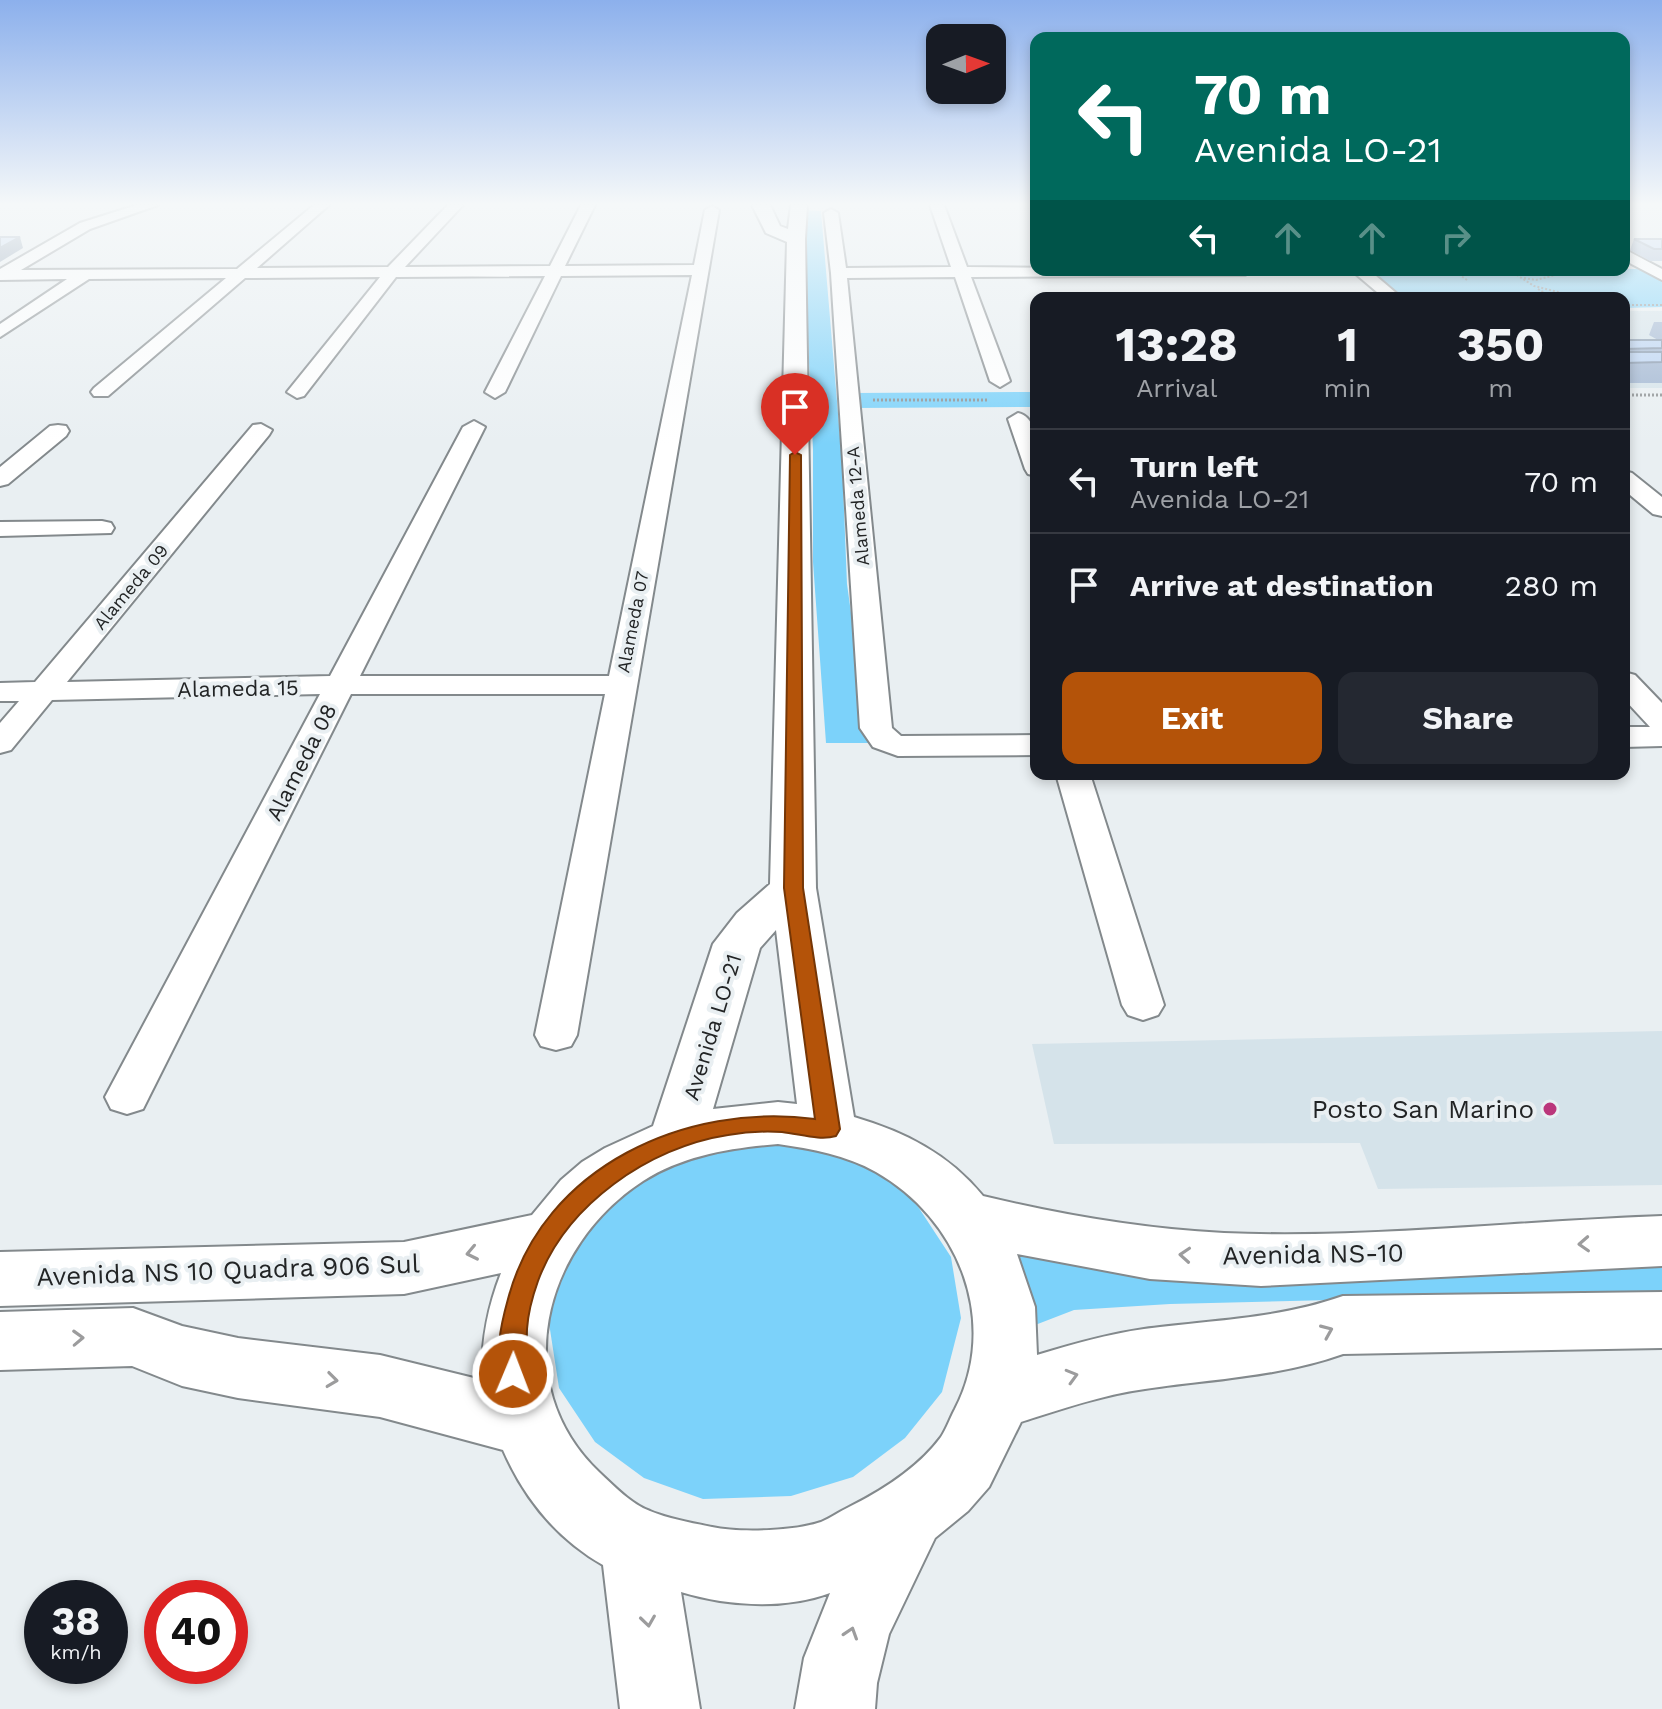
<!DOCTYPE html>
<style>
:root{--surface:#171b24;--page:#242831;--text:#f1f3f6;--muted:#9ea1a6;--line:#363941;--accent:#b45309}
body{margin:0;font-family:"Work Sans",sans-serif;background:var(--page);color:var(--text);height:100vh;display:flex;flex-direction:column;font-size:30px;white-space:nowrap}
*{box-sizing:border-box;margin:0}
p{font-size:26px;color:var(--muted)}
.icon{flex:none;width:44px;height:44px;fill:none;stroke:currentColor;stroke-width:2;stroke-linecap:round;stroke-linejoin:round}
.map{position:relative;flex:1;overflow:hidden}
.drawer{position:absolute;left:1030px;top:292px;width:600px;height:488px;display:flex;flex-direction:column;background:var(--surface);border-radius:16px;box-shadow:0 4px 12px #0003}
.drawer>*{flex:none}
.banner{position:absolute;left:1030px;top:32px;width:600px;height:244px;border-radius:16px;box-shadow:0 4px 12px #0003;background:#00695c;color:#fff;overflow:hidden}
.needle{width:52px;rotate:89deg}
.fabs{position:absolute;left:926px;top:24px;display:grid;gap:16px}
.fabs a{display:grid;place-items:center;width:80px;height:80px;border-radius:16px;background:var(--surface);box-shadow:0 4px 12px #0003;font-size:40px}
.speed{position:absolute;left:24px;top:1580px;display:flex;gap:16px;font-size:40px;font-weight:700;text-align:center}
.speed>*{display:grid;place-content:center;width:104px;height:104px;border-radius:50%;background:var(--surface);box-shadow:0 4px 12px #0003;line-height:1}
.speed small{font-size:20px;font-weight:400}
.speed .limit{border:12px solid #d22;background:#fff;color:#111}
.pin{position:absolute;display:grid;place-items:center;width:68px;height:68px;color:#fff;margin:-82px -34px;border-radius:50% 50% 50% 0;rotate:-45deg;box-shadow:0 0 8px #0007}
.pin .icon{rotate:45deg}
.me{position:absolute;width:88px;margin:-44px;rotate:1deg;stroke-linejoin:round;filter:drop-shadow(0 0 6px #0008)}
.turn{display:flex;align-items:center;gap:28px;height:168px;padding:0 32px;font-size:36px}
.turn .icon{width:104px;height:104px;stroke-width:2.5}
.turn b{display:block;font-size:56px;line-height:68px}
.lanes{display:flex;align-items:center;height:76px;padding:0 32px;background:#0003;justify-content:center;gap:40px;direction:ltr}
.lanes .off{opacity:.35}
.eta{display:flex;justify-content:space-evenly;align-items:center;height:136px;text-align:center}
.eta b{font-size:48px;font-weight:700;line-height:56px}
.action{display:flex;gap:16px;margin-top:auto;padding:16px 32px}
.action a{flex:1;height:92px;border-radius:16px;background:var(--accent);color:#fff;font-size:32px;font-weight:700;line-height:92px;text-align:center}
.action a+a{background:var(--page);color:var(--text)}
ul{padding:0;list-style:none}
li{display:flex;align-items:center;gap:24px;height:104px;padding:0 32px;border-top:2px solid var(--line)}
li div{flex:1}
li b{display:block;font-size:30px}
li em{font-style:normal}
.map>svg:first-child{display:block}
.built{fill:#d5e3ea}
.green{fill:#7cd2fa}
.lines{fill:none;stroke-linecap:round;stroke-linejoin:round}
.minor-casing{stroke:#83898c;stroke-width:4}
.tertiary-casing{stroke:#83898c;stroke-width:4}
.path-far1{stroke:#8d9193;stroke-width:2;stroke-dasharray:2 2;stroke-linecap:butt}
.path{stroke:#8d9193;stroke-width:3;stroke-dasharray:2 2;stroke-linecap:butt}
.minor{fill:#fff;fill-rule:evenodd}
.tertiary{fill:#fff;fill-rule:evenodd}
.wall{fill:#a0b5d1}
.shaded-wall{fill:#8294aa}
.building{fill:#bad3f3;stroke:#8294aa;stroke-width:2}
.oneway{stroke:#9c9c9d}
.route{fill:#b45309;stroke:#753606;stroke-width:2}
.poi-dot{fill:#bb367b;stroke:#e9eff2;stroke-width:3}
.labels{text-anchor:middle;stroke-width:8;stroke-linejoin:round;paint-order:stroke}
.far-street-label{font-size:18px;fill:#222425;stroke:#e9eff2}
.street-label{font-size:22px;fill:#222425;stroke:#e9eff2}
.near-poi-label{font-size:26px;fill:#222425;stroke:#e9eff2;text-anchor:end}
.near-street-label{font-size:26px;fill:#222425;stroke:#e9eff2}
</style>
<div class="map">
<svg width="1662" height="1709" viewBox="0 0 1662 1709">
<rect width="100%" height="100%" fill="#e9eff2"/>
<!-- built -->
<path class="built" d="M1624,311H1662V388H1624Z
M1662,1031V1185L1378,1189L1360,1143L1054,1144L1032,1044Z"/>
<!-- green -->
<path class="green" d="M802,210L821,211L842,461L847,584L869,743H826L813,562V449Z
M1624,269H1648L1662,276V307L1624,308V298H1396L1361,270Z
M1036,392V407L855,408L854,393Z
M772,1135L868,1159L913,1199L951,1257L961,1318L942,1392L905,1438L853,1477L791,1496L703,1499L644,1478L595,1442L559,1388L549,1323L564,1256L645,1169Z
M1003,1249L1662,1262V1292L1170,1304L1074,1310L1017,1332Z"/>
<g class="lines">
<!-- minor casing -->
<g class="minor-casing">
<path id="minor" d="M137,205H158L90,229L21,270L237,269L314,205H329L257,268L388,267L448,205H463L405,267L550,266L581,205H595L565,266L694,265L705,210L712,206L719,210L577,1035L571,1046L556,1050L541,1046L535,1035L605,694H351L149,1097L143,1109L127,1114L111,1109L105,1097L320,694L52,700L11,750L0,753V723L19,701H0V683L35,682L253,425L261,424L272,430L269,435L67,682L330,676L463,427L474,421L485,427L360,676H609L692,275L561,276L505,392L495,398L485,392L545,276L396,277L304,396L297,398L287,392L380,277L245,278L108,396H94L91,392L94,388L226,278L89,279L0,337V324L67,279L0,280V269L80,223Z
M930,205H944L967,267L1253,270L1245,275L971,277L1010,381L1000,387L990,381L955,277L847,278L892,728L901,736L1036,735V755L898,756L873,747L860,728L831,273L824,213L831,209L838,213L846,268L951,267Z
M1624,249L1662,269V280L1624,260Z
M1351,270H1369L1402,298H1384Z
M1018,413C1041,418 1036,457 1036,476L1028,474L1025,469L1008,419Z
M58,425L66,426L69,431L66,436L8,484L0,486V467L50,426Z
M1624,471L1632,473L1662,497V516L1653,514L1624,490Z
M102,521L111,523L114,528L111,533L0,536V522Z
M1624,672L1635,675L1662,703V746L1624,747V727H1650L1624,699Z
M1056,774H1090L1164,1005L1158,1015L1143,1020L1128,1015L1122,1005Z"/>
</g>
<!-- tertiary casing -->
<g class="tertiary-casing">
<path id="tertiary" d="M752,205H770L780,226L788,229L791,205H807L805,239L816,888L854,1117C905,1132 949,1154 983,1196C1062,1215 1142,1229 1224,1233C1369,1239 1516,1221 1662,1216V1266L1261,1286L1150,1279L1017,1254L1035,1307L1037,1355C1073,1344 1108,1334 1144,1329C1212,1320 1278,1319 1343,1296L1662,1292V1348L1343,1354C1278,1377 1212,1379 1145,1389C1102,1395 1062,1409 1021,1422L989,1487L968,1511L935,1538L889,1634L877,1683L875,1709H795L804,1658L830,1593C784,1610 727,1606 681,1592L700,1709H620L603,1565C557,1539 524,1498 503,1450L380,1417L238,1398L182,1386L132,1366L0,1370V1312L133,1308L182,1326L238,1338L380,1355L482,1380C481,1342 487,1309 501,1273L404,1294L0,1306V1252L404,1242L532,1215L561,1180L582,1162L605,1148L653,1126L713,944L737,913L770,884L787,242L766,233ZM776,930L797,1104L778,1102L713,1109L760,948ZM778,1144C812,1149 846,1155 876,1172C959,1219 1000,1322 955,1409C950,1418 947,1428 941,1437C918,1468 883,1490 849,1507C840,1511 831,1518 821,1522C795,1531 739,1533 712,1527C693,1523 669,1519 650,1511C631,1504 614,1486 599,1472C507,1384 543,1246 643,1181C684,1155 731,1148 778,1144Z"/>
</g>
<!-- path-far1 -->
<path class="path-far1" d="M1395,271H1454
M1524,278L1536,280L1555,275
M1467,280L1454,271L1509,270
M1538,289L1553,298
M1582,298L1534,286L1509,270H1613
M1624,305H1662"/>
<!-- path -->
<path class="path" d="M1624,395H1662
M873,400H987"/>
<!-- minor -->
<use href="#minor" class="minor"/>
<!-- tertiary -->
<use href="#tertiary" class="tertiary"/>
</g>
<!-- wall -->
<path class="wall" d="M1634,239H1662V261H1650L1630,250Z
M1654,322H1662V383H1624V340H1658L1649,335Z"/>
<!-- shaded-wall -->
<path class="shaded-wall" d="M20,237L23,248L0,262V248Z"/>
<!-- building -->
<path class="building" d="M0,237H20L0,248Z
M1634,239H1662V249H1654Z
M1457,295H1542L1547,298H1460Z
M1624,340H1662V348L1624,349Z
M1624,352H1662V362L1624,363Z"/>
<!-- one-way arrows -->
<defs><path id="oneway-chevron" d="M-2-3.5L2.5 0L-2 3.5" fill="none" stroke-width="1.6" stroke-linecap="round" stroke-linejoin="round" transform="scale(2)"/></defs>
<g class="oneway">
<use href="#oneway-chevron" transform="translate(1584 1244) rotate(177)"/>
<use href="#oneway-chevron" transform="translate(472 1253) rotate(168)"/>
<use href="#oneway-chevron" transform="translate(1185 1255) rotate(-176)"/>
<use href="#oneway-chevron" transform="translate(1327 1331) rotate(-23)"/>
<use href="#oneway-chevron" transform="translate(78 1338) rotate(-2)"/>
<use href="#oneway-chevron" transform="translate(1072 1376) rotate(-16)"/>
<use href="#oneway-chevron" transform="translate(332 1380) rotate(7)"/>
<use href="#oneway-chevron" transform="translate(648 1621) rotate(82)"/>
<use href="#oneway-chevron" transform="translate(851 1633) rotate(-72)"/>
</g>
<!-- sky -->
<linearGradient id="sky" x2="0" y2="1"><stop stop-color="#8cb0ec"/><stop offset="0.46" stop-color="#f5f8f9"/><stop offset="1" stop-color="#f5f8f9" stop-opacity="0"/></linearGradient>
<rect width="1662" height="444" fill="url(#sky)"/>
<!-- route -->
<path class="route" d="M795,452L801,455L803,888L840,1129L836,1136C820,1141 800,1134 782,1132C765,1131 745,1132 728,1135C649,1147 566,1205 538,1281C533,1295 528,1314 527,1329C526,1347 530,1366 523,1383L513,1386L504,1383C493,1359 501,1324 508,1299C543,1166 687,1102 815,1119L784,888L790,455Z"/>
<!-- markers -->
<circle class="poi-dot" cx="1550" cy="1109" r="8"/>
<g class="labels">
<!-- far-street labels -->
<g class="far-street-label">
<text transform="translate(858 506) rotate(-95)" y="6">Alameda 12-A</text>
<text transform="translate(131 587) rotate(-50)" y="6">Alameda 09</text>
<text transform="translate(633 622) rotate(-79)" y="6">Alameda 07</text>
</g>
<!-- street labels -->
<g class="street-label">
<text transform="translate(238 688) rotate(-1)" y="8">Alameda 15</text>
<text transform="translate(301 762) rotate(-63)" y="8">Alameda 08</text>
<text transform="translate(712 1027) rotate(-73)" y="8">Avenida LO-21</text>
</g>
<!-- near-poi labels -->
<g class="near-poi-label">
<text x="1534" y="1118">Posto San Marino</text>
</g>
<!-- near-street labels -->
<g class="near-street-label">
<text transform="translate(1313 1254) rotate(-1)" y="9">Avenida NS-10</text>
<text transform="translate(228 1270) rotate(-2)" y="9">Avenida NS 10 Quadra 906 Sul</text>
</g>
</g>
</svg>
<div class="fabs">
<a><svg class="needle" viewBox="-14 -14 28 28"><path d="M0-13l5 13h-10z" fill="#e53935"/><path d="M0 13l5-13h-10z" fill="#9ea1a6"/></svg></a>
</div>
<div class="speed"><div>38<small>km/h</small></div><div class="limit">40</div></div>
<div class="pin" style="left:795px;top:455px;background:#d93025"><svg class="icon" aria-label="arrive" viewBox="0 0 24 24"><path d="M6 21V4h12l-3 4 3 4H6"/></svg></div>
<svg class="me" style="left:513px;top:1374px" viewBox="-20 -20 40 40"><circle r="17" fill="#b45309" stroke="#fff" stroke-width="3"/><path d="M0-11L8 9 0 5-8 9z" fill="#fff"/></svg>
<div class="banner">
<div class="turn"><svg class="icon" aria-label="left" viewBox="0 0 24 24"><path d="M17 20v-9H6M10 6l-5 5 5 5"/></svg><div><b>70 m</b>Avenida LO-21</div></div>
<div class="lanes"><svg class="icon" aria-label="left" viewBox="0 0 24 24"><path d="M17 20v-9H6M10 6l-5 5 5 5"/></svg><svg class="icon off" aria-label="ahead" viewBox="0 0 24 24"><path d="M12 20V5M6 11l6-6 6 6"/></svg><svg class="icon off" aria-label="ahead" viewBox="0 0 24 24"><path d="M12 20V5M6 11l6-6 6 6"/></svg><svg class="icon off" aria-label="right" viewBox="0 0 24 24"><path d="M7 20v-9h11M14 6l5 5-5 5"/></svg></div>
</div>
<section class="drawer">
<div class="eta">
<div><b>13:28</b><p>Arrival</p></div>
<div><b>1</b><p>min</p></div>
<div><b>350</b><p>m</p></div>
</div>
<ul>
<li><svg class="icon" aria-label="left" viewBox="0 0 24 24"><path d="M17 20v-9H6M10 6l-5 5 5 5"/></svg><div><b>Turn left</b><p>Avenida LO-21</p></div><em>70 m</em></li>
<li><svg class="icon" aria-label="arrive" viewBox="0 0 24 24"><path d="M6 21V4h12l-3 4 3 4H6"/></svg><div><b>Arrive at destination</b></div><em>280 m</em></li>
</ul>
<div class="action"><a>Exit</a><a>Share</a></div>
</section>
</div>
